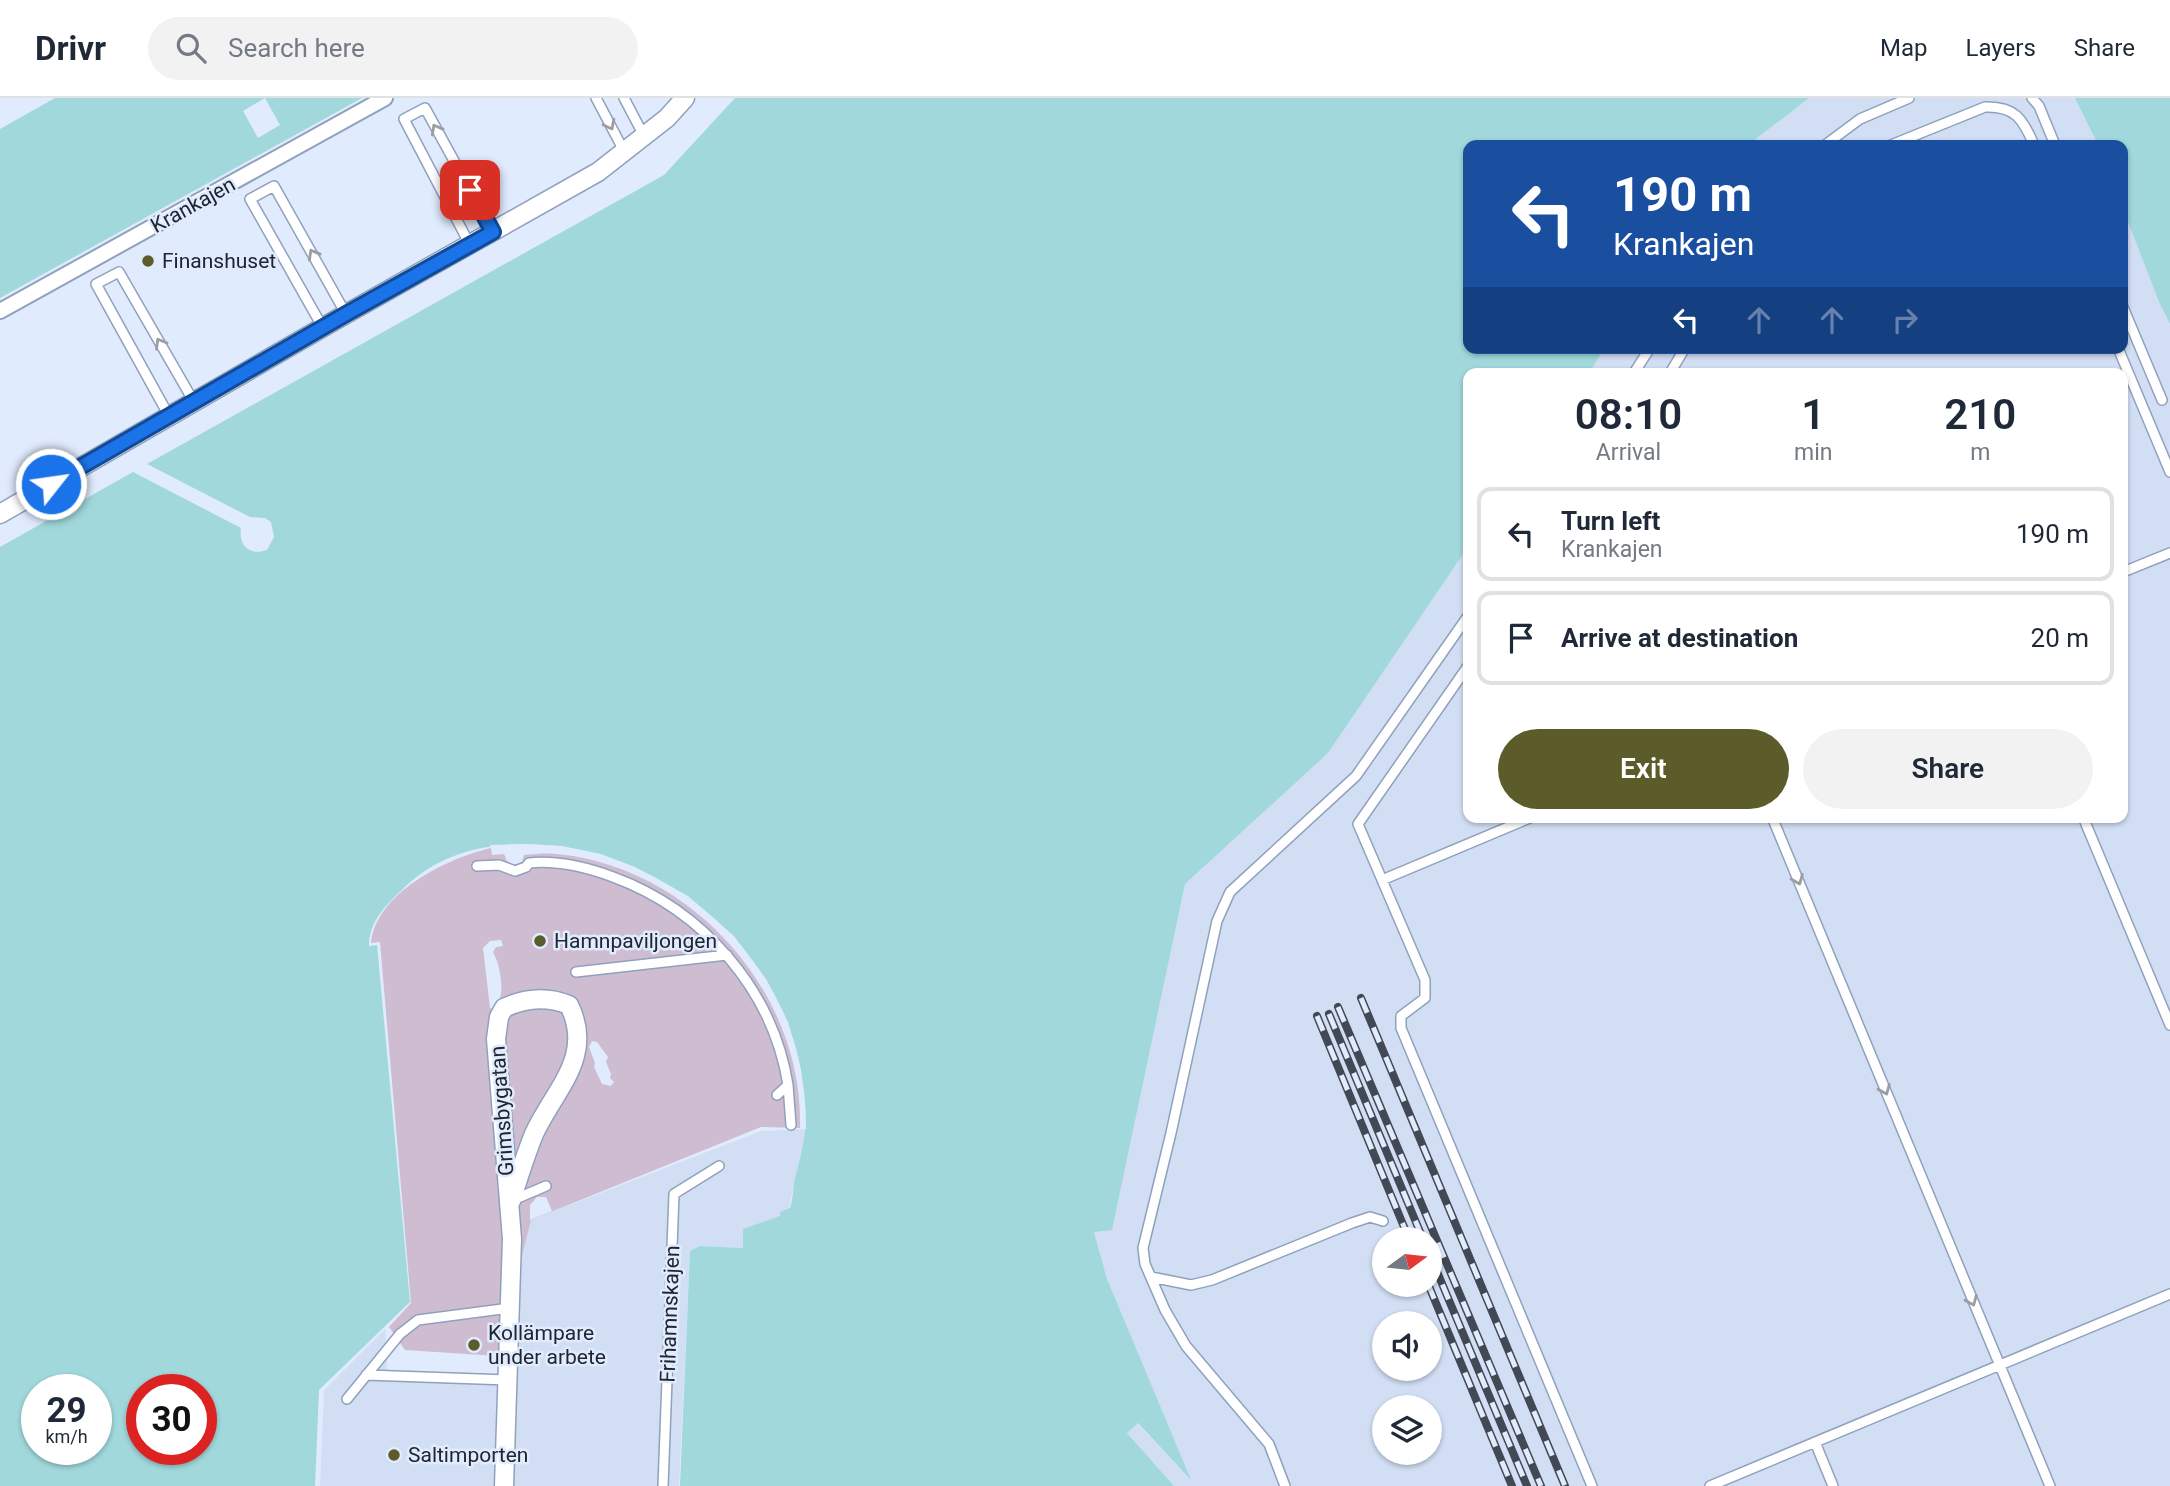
<!DOCTYPE html>
<meta charset="utf-8">
<style>
:root{--surface:#fff;--page:#f2f2f3;--text:#1f2937;--muted:#747a83;--line:#e0e1e3;--accent:#5b5c29}
body{margin:0;font-family:Roboto,sans-serif;background:var(--page);color:var(--text);height:100vh;display:flex;flex-direction:column;font-size:26px;white-space:nowrap}
*{box-sizing:border-box;margin:0}
p{font-size:23px;color:var(--muted)}
.icon{flex:none;width:38px;height:38px;fill:none;stroke:currentColor;stroke-width:2;stroke-linecap:round;stroke-linejoin:round}
.map{position:relative;flex:1;overflow:hidden}
.side{position:absolute;left:1463px;top:270px;width:665px;height:455px;display:flex;flex-direction:column;background:var(--surface);border-radius:14px;box-shadow:0 2px 5px #0004}
.side>*{flex:none}
.guide{position:absolute;left:1463px;top:42px;width:665px;height:214px;border-radius:14px;box-shadow:0 2px 5px #0004;background:#1a4fa0;color:#fff;overflow:hidden}
.needle{width:46px;rotate:75deg}
.fabs{position:absolute;left:1372px;top:1129px;display:grid;gap:14px}
.fabs a{display:grid;place-items:center;width:70px;height:70px;border-radius:50%;background:var(--surface);box-shadow:0 2px 5px #0004;font-size:35px}
.speed{position:absolute;left:21px;top:1276px;display:flex;gap:14px;font-size:35px;font-weight:700;text-align:center}
.speed>*{display:grid;place-content:center;width:91px;height:91px;border-radius:50%;background:var(--surface);box-shadow:0 2px 5px #0004;line-height:1}
.speed small{font-size:18px;font-weight:400}
.speed .limit{border:10px solid #d22;background:#fff;color:#111}
.pin{position:absolute;display:grid;place-items:center;width:60px;height:60px;color:#fff;margin:-30px;border-radius:14px;box-shadow:0 4px 10px #0006}
.me{position:absolute;width:77px;margin:-38px;rotate:60deg;stroke-linejoin:round;filter:drop-shadow(0 0 5px #0008)}
.turn{display:flex;align-items:center;gap:24px;height:147px;padding:0 35px;font-size:32px}
.turn .icon{width:91px;height:91px;stroke-width:2.5}
.turn b{display:block;font-size:49px;line-height:60px}
.lanes{display:flex;align-items:center;height:66px;padding:0 35px;background:#0003;justify-content:center;gap:35px;direction:ltr}
.lanes .off{opacity:.35}
.eta{display:flex;justify-content:space-evenly;align-items:center;height:119px;text-align:center}
.eta b{font-size:42px;font-weight:600;line-height:49px}
.cta{display:flex;gap:14px;margin-top:auto;padding:14px 35px}
.cta a{flex:1;height:80px;border-radius:42px;background:var(--accent);color:#fff;font-size:28px;font-weight:600;line-height:80px;text-align:center}
.cta a+a{background:var(--page);color:var(--text)}
ul{padding:0;list-style:none}
li{display:flex;align-items:center;gap:21px;height:94px;margin:0 14px 10px;padding:0 21px;border:4px solid var(--line);border-radius:14px}
li div{flex:1}
li b{display:block;font-size:26px}
li em{font-style:normal}
header{display:flex;align-items:center;gap:42px;box-sizing:border-box;height:98px;padding:0 35px;background:var(--surface);border-bottom:2px solid var(--line)}
header strong{font-size:33px}
nav{display:flex;gap:38px;margin-inline-start:auto;font-size:24px}
.search{width:490px;height:63px;background:var(--page);display:flex;align-items:center;gap:18px;box-sizing:border-box;padding:0 24px;border-radius:38px;color:var(--muted);font-size:26px}
.map>svg:first-child{display:block}
.built{fill:#d1def4;fill-rule:evenodd}
.green{fill:#cebcd0;fill-rule:evenodd}
.water{fill:#a0d8db;fill-rule:evenodd}
.pier{fill:#e1ebfe}
.lines{fill:none;stroke-linecap:round;stroke-linejoin:round}
.service-casing{stroke:#90a1bd;stroke-width:12}
.pedestrian-casing{stroke:#90a1bd;stroke-width:18}
.minor-casing{stroke:#90a1bd;stroke-width:21}
.service{stroke:#fff;stroke-width:9}
.pedestrian{stroke:#fff;stroke-width:14}
.minor{stroke:#fff;stroke-width:18}
.rail-casing{stroke:#424955;stroke-width:8}
.rail{stroke:#e1ebfe;stroke-width:5;stroke-dasharray:16;stroke-linecap:butt}
.oneway{stroke:#9b9da2}
.route-casing{stroke:#114b97;stroke-width:18}
.route{stroke:#1a73e8;stroke-width:12}
.poi-dot{fill:#5b5c29;stroke:#e1ebfe;stroke-width:2.5}
.labels{text-anchor:middle;stroke-width:5;stroke-linejoin:round;paint-order:stroke}
.street-label{font-size:21px;fill:#202631;stroke:#e1ebfe}
.poi-label{font-size:21px;fill:#202631;stroke:#e1ebfe;text-anchor:start}
</style>
<header>
<strong>Drivr</strong>
<div class="search"><svg class="icon" aria-label="search" viewBox="0 0 24 24"><circle cx="10" cy="10" r="6"/><path d="M15 15l6 6"/></svg>Search here</div>
<nav><a>Map</a><a>Layers</a><a>Share</a></nav>
</header>
<div class="map">
<svg width="2170" height="1388" viewBox="0 0 2170 1388">
<rect width="100%" height="100%" fill="#e1ebfe"/>
<!-- built -->
<path class="built" d="M1809,0H2075L2098,47H1748Z
M2123,111L2159,204L2170,226V1388H1174L1127,1335L1137,1325L1189,1380L1107,1181L1094,1133L1112,1131L1185,786L1328,655L1468,449V719H2123V275H1589L1605,250H2123ZM1384,1141H1430V1186H1384ZM1384,1225H1430V1270H1384ZM1384,1309H1430V1354H1384Z
M806,1031L789,1110L781,1118L743,1131V1150L700,1148L690,1153L679,1388H320L324,1292L385,1231L388,1281L494,1287L531,1122L761,1033Z"/>
<!-- green -->
<path class="green" d="M491,750L492,757L504,756L507,763L514,767L522,764L524,757C535,756 546,755 557,756C692,769 804,895 800,1030L761,1029L531,1122L498,1258L405,1252L389,1229L411,1205L380,844L371,845C376,795 447,760 491,750ZM501,842L503,848L496,849L493,854C501,869 506,897 495,911L490,910L483,850L490,843ZM592,943L597,944L608,959L606,964L611,976L610,980L614,984L611,988L602,986L594,969L595,965L589,949ZM537,1099H546L552,1113L530,1122V1107Z"/>
<!-- water -->
<path class="water" d="M55,0H362L0,200V31Z
M735,0H1809L1748,47H1468V250H1605L1589,275H1468V449L1328,655L1185,786L1112,1132L1094,1134L1107,1181L1191,1382L1138,1325L1127,1335L1174,1388H680L690,1153L700,1148L743,1150V1131L780,1118V1114L790,1110C793,1102 793,1090 795,1080C799,1065 803,1049 805,1033C807,1018 805,1001 803,986C787,856 672,757 544,747C492,743 441,753 403,791C386,807 369,823 369,848L377,847L410,1204L319,1292L315,1388H0V449L133,374L241,430C238,448 250,458 267,452L274,439L271,424L265,420L250,419L147,366L664,77ZM37,1292H96V1351H37ZM142,1292H201V1351H142Z
M2075,0H2170V226L2159,204L2123,111V47H2098Z"/>
<!-- pier -->
<path class="pier" d="M265,0L280,27L258,40L243,13Z
M528,746L562,748L601,756L635,769L688,798L734,838L766,881L788,924L801,972L806,1031H802L798,973L785,925L763,883L732,841L686,801L633,772L600,760L561,752L514,747L491,751L490,747Z"/>
<g class="lines">
<!-- service casing -->
<g class="service-casing">
<path id="service" d="M596,0L624,53
M624,0L644,38
M2032,0L2039,8L2055,47
M1825,47L1860,21L1909,0
M1891,47L1985,9C2015,8 2023,21 2034,47
M470,147L404,21L425,10L493,134
M2123,209L2162,302
M323,230L250,101L274,88L346,216
M2118,250L2170,374
M1634,275L1650,250
M1670,275L1685,250
M169,318L96,186L119,174L194,304
M2123,474L2170,455
M1468,568L1358,726L1425,882V900L1401,918V930L1592,1388
M1772,719L2050,1388
M2083,719L2170,927
M477,768L499,767L515,773L526,769L529,765C558,762 586,769 613,779C703,812 773,892 788,987L777,997
M1382,782L1532,719
M576,874L727,857
M788,987L791,1027
M513,1102L546,1088
M1151,1179L1191,1187L1212,1182L1352,1125L1370,1119L1383,1123
M366,1277L508,1282
M347,1301L400,1236L418,1222L510,1210
M1815,1344L1833,1388
M663,1388L674,1096L719,1068
M1285,1388L1269,1346L1186,1248L1165,1212L1145,1166L1143,1150L1171,1035L1217,823L1230,794L1356,678L1468,518
M1710,1388L2170,1196"/>
</g>
<!-- pedestrian casing -->
<g class="pedestrian-casing">
<path id="pedestrian" d="M0,213L385,0"/>
</g>
<!-- minor casing -->
<g class="minor-casing">
<path id="minor" d="M0,416L346,216L598,74L667,20L685,0
M504,1388L512,1141L496,941L499,919L504,910C525,900 547,898 569,907C595,959 554,992 534,1036C525,1058 518,1081 511,1103"/>
</g>
<!-- service -->
<use href="#service" class="service"/>
<!-- pedestrian -->
<use href="#pedestrian" class="pedestrian"/>
<!-- minor -->
<use href="#minor" class="minor"/>
<!-- rail casing -->
<g class="rail-casing">
<path id="rail" d="M1361,900L1565,1388
M1338,909L1541,1388
M1329,916L1423,1141
M1317,918L1409,1141
M1430,1157L1527,1388
M1428,1186L1512,1388"/>
</g>
<!-- rail -->
<use href="#rail" class="rail"/>
</g>
<!-- one-way arrows -->
<defs><path id="oneway-chevron" d="M-2-3.5L2.5 0L-2 3.5" fill="none" stroke-width="1.6" stroke-linecap="round" stroke-linejoin="round" transform="scale(1.75)"/></defs>
<g class="oneway">
<use href="#oneway-chevron" transform="translate(610 27) rotate(63)"/>
<use href="#oneway-chevron" transform="translate(436 31) rotate(-119)"/>
<use href="#oneway-chevron" transform="translate(313 156) rotate(-119)"/>
<use href="#oneway-chevron" transform="translate(160 245) rotate(-120)"/>
<use href="#oneway-chevron" transform="translate(1798 782) rotate(68)"/>
<use href="#oneway-chevron" transform="translate(1885 992) rotate(67)"/>
<use href="#oneway-chevron" transform="translate(1972 1203) rotate(67)"/>
</g>
<g class="lines">
<!-- route casing -->
<g class="route-casing">
<path id="route" d="M51,386L346,216L493,134L470,92"/>
</g>
<!-- route -->
<use href="#route" class="route"/>
</g>
<!-- markers -->
<g class="poi-dot">
<circle cx="148" cy="163" r="7"/>
<circle cx="540" cy="843" r="7"/>
<circle cx="474" cy="1247" r="7"/>
<circle cx="394" cy="1357" r="7"/>
</g>
<g class="labels">
<!-- street labels -->
<g class="street-label">
<text transform="translate(193 107) rotate(-29)" y="7">Krankajen</text>
<text transform="translate(502 1013) rotate(-94)" y="7">Grimsbygatan</text>
<text transform="translate(670 1216) rotate(-88)" y="7">Frihamnskajen</text>
</g>
<!-- poi labels -->
<g class="poi-label">
<text x="162" y="170">Finanshuset</text>
<text x="554" y="850">Hamnpaviljongen</text>
<text x="488" y="1242">Kollämpare<tspan x="488" dy="24">under arbete</tspan></text>
<text x="408" y="1364">Saltimporten</text>
</g>
</g>
</svg>
<div class="fabs">
<a><svg class="needle" viewBox="-14 -14 28 28"><path d="M0-13l5 13h-10z" fill="#e53935"/><path d="M0 13l5-13h-10z" fill="#747a83"/></svg></a>
<a><svg class="icon" aria-label="sound" viewBox="0 0 24 24"><path d="M4 9h4l5-4v14l-5-4H4zM17 9q2 3 0 6"/></svg></a>
<a><svg class="icon" aria-label="layers" viewBox="0 0 24 24"><path d="M12 4l9 5-9 5-9-5zM3 14l9 5 9-5"/></svg></a>
</div>
<div class="speed"><div>29<small>km/h</small></div><div class="limit">30</div></div>
<div class="pin" style="left:470px;top:92px;background:#d93025"><svg class="icon" aria-label="arrive" viewBox="0 0 24 24"><path d="M6 21V4h12l-3 4 3 4H6"/></svg></div>
<svg class="me" style="left:51px;top:386px" viewBox="-20 -20 40 40"><circle r="17" fill="#1a73e8" stroke="#fff" stroke-width="3"/><path d="M0-11L8 9 0 5-8 9z" fill="#fff"/></svg>
<div class="guide">
<div class="turn"><svg class="icon" aria-label="left" viewBox="0 0 24 24"><path d="M17 20v-9H6M10 6l-5 5 5 5"/></svg><div><b>190 m</b>Krankajen</div></div>
<div class="lanes"><svg class="icon" aria-label="left" viewBox="0 0 24 24"><path d="M17 20v-9H6M10 6l-5 5 5 5"/></svg><svg class="icon off" aria-label="ahead" viewBox="0 0 24 24"><path d="M12 20V5M6 11l6-6 6 6"/></svg><svg class="icon off" aria-label="ahead" viewBox="0 0 24 24"><path d="M12 20V5M6 11l6-6 6 6"/></svg><svg class="icon off" aria-label="right" viewBox="0 0 24 24"><path d="M7 20v-9h11M14 6l5 5-5 5"/></svg></div>
</div>
<section class="side">
<div class="eta">
<div><b>08:10</b><p>Arrival</p></div>
<div><b>1</b><p>min</p></div>
<div><b>210</b><p>m</p></div>
</div>
<ul>
<li><svg class="icon" aria-label="left" viewBox="0 0 24 24"><path d="M17 20v-9H6M10 6l-5 5 5 5"/></svg><div><b>Turn left</b><p>Krankajen</p></div><em>190 m</em></li>
<li><svg class="icon" aria-label="arrive" viewBox="0 0 24 24"><path d="M6 21V4h12l-3 4 3 4H6"/></svg><div><b>Arrive at destination</b></div><em>20 m</em></li>
</ul>
<div class="cta"><a>Exit</a><a>Share</a></div>
</section>
</div>
